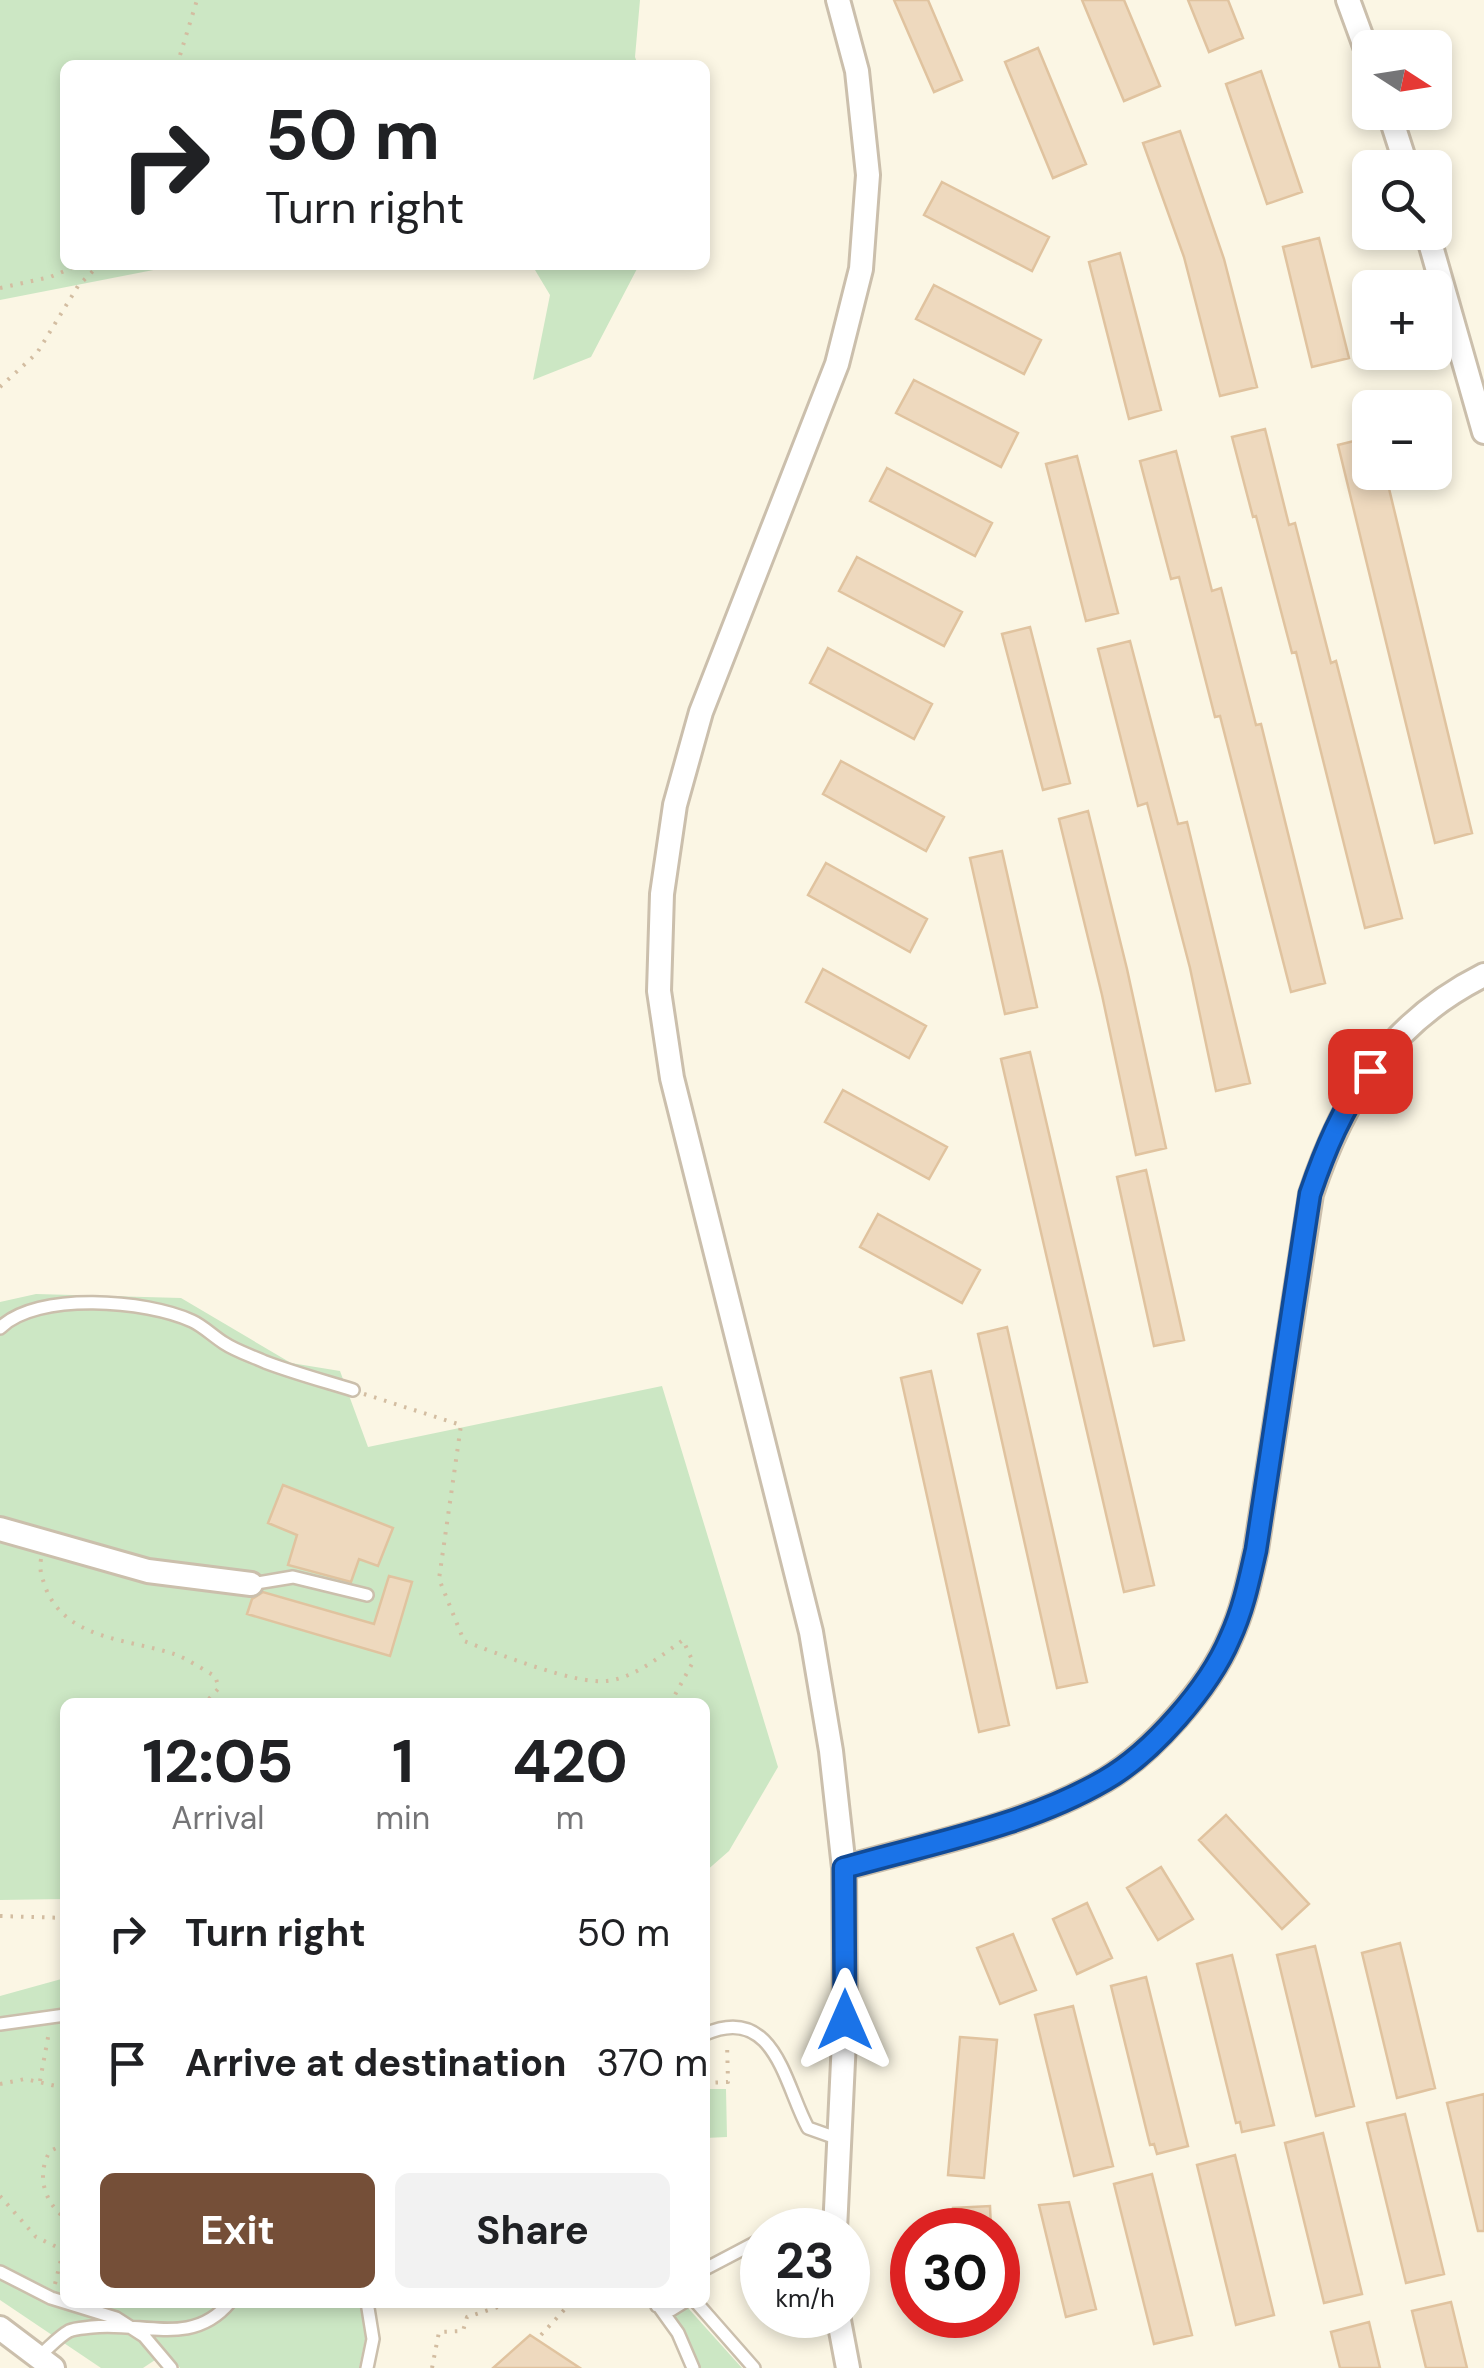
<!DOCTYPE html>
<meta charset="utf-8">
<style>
:root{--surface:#fff;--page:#f2f2f2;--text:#202124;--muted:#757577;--accent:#754f38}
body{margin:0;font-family:"DM Sans",sans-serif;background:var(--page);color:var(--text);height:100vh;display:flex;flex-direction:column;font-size:38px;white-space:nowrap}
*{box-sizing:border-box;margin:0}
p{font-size:32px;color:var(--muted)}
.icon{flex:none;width:55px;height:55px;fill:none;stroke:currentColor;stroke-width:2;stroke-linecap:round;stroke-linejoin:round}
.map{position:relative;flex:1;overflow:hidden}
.side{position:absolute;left:60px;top:1698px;width:650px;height:610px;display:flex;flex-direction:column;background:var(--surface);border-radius:15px;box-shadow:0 5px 15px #0003}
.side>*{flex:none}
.hud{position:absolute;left:60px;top:60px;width:650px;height:210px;border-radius:15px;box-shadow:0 5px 15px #0003;background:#fff;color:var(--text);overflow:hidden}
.needle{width:65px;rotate:102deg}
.fabs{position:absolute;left:1352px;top:30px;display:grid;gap:20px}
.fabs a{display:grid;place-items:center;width:100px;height:100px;border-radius:15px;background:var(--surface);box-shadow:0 5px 15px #0003;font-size:50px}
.speed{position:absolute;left:740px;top:2208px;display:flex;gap:20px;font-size:50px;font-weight:700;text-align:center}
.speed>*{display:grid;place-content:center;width:130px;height:130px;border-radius:50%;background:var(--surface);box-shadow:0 5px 15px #0003;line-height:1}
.speed small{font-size:25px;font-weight:400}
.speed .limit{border:15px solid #d22;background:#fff;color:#111}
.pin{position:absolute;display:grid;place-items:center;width:85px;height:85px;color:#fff;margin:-42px;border-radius:20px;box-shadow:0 5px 15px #0006}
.me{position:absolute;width:110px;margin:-55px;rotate:0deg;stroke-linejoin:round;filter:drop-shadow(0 0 8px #0008)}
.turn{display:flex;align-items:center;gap:35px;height:210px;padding:0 40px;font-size:45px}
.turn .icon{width:130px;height:130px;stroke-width:2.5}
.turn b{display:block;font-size:70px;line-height:85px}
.eta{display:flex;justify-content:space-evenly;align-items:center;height:170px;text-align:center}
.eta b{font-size:60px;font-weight:700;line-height:70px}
.cta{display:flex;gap:20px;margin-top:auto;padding:20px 40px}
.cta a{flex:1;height:115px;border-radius:15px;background:var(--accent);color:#fff;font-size:40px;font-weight:700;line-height:115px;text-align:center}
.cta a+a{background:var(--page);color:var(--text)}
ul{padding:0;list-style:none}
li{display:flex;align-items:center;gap:30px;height:130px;padding:0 40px}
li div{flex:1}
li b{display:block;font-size:38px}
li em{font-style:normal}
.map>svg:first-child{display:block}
.green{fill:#cce7c4}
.building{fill:#eed9be;stroke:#e0c39f;stroke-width:2.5}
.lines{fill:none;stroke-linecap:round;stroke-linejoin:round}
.service-casing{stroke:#cbbfac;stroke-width:16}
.minor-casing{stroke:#cbbfac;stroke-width:28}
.path{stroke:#d3bda1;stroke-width:4;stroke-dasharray:2.5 8;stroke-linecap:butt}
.service{stroke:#fff;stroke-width:11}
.minor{stroke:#fff;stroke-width:22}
.route-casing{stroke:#114b97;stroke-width:25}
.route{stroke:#1a73e8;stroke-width:18}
</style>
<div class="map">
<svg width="1484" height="2368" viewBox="0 0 1484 2368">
<rect width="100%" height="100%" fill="#fbf6e4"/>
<!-- green -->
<path class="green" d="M0,0H640L635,57L638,65H65V265H179L0,300Z
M532,265H639L591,357L533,380L550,295Z
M36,1294L181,1298L291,1363L340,1371L368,1447L662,1386L778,1767L729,1851L705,1872V1702H65V1899L0,1900V1302Z
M65,1978V2302L360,2303L367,2331L359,2368H180L167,2352L143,2368H101L0,2300V1996Z
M705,2089H726L727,2137L705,2138Z
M688,2308L742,2368H699L690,2343L673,2317Z"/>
<!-- building -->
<path class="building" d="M894,0H928L962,80L934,92Z
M1082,0H1124L1160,86L1124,101Z
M1188,0H1228L1243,38L1209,52Z
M1038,48L1086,164L1053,178L1005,62Z
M1261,71L1302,192L1267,204L1226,84Z
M1180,131L1224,259L1257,387L1220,396L1184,257L1143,143Z
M942,182L1049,237L1032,271L924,215Z
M1319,238L1349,358L1312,367L1283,247Z
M1120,253L1161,410L1129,419L1089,262Z
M934,285L1041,340L1024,374L916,319Z
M914,380L1018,433L1001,467L896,413Z
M1265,429L1289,525L1295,523L1331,663L1336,661L1402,918L1365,928L1296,652L1292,653L1256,516L1253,517L1232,437Z
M1370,437V472H1385L1472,833L1435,843L1338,445Z
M1176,451L1212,591L1221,588L1256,725L1261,724L1325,983L1291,992L1220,716L1215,717L1179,577L1171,579L1140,461Z
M1077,456L1118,613L1086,621L1046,464Z
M887,468L992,523L975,556L870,501Z
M857,557L962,612L944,646L839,591Z
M1030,627L1070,783L1043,790L1002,634Z
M1130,641L1178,824L1187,822L1250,1083L1216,1091L1190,968L1147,803L1138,806L1098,649Z
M828,648L932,704L914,739L810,683Z
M841,761L944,817L926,851L823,794Z
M1088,811L1127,969L1166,1148L1136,1155L1102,995L1059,819Z
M1002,851L1037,1007L1005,1014L970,858Z
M826,863L927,919L910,952L808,895Z
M823,969L926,1026L909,1058L806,1002Z
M1030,1052L1154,1585L1124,1592L1001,1059Z
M843,1090L947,1147L929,1179L825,1122Z
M1146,1170L1184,1340L1154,1346L1117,1177Z
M878,1214L980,1270L962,1303L860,1247Z
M1007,1327L1087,1682L1057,1688L978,1334Z
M931,1371L1009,1725L979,1732L901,1378Z
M283,1485L393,1528L378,1566L359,1559L351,1582L288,1565L297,1535L268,1523Z
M389,1576L412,1582L390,1656L247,1614L252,1599L263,1592L374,1624Z
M1226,1815L1309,1904L1282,1929L1199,1840Z
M1161,1867L1193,1919L1158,1940L1127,1888Z
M1087,1903L1112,1958L1077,1974L1053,1919Z
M1013,1934L1036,1990L1000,2004L977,1948Z
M1400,1943L1435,2088L1397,2098L1362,1953Z
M1315,1946L1354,2106L1316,2116L1277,1955Z
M1232,1955L1274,2125L1242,2132L1240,2122L1236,2123L1197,1964Z
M1146,1977L1188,2146L1157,2154L1154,2144L1150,2145L1111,1986Z
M1073,2006L1113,2166L1074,2176L1035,2015Z
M960,2037L997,2040L984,2178L948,2175Z
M1484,2094V2231H1478L1447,2103Z
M1405,2114L1444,2274L1406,2283L1367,2123Z
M1323,2133L1362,2294L1324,2303L1285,2143Z
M1235,2155L1274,2315L1236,2325L1197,2165Z
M1152,2174L1192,2335L1154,2344L1114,2184Z
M1069,2202L1096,2309L1066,2317L1039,2205Z
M990,2206L991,2230H954L953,2208Z
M1451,2302L1467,2368H1426L1412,2311Z
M1369,2322L1380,2368H1340L1331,2332Z
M530,2335L580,2368H493Z"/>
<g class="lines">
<!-- service casing -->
<g class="service-casing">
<path id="service" d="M0,1328C37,1291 147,1300 192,1321C203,1326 213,1336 224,1343C236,1351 252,1356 265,1362C294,1373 324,1381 353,1390
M251,1584L293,1577L367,1595
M0,2024L65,2015
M705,2034C775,2003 785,2086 808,2128L839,2139
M705,2269L762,2239
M0,2272L51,2298L116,2318L144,2336L171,2368
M367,2302L373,2339L367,2368
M696,2302L754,2368
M657,2306L671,2310L684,2302
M660,2308L678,2333L693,2368
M39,2356C48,2349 58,2337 69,2331C75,2328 85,2328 92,2327C142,2321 192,2348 230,2302"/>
</g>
<!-- minor casing -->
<g class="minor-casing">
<path id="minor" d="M1348,0L1370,60
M1389,112L1407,168
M1427,232L1484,432
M0,1529L148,1571L251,1584
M844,1868C931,1843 1026,1826 1105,1780C1151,1753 1209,1688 1230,1638C1243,1610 1249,1581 1256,1550L1311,1194C1343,1097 1390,1022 1484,975
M835,2230L845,2019L844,1868L831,1751L811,1632L672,1078L659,991L662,894L675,805L701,712L837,364L861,269L868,175L857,71L838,0
M838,2315L848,2368
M0,2328L53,2368"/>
</g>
<!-- path -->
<path class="path" d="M177,65L197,0
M0,288L50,277L79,265
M0,387L37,353L78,286L99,265
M364,1394L461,1425L439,1579L464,1641C496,1653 576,1685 607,1681C634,1678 661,1656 683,1640L693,1662L671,1702
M41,1559C39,1571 42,1577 46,1589C67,1640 129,1639 174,1654C188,1659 202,1669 215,1676L219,1688L206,1702
M0,1916L65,1918
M40,2081L49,2032
M705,2083L728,2082L727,2042
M0,2084L25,2079L65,2088
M65,2144L50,2151C36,2175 44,2202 65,2218
M0,2196L36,2237L65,2251
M55,2284L65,2243
M541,2335L565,2309L566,2302
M432,2368L439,2332L463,2331L467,2317L514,2302"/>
<!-- service -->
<use href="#service" class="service"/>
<!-- minor -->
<use href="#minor" class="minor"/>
</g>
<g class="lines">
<!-- route casing -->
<g class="route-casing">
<path id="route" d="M845,2020L844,1868C931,1843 1026,1826 1105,1780C1152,1753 1209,1688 1230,1638C1243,1610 1249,1581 1256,1550L1310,1194C1325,1150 1342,1109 1370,1071"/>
</g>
<!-- route -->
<use href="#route" class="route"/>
</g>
</svg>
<div class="fabs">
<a><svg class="needle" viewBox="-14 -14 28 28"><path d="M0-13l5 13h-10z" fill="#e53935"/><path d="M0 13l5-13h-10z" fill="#757577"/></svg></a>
<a><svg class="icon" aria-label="search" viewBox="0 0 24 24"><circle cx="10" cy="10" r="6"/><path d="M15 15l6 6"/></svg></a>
<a>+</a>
<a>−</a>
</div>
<div class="speed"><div>23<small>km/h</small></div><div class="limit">30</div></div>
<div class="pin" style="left:1370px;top:1071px;background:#d93025"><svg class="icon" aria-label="arrive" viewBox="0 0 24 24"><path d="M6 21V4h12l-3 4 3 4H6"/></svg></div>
<svg class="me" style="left:845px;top:2020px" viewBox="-20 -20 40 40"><path d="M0-17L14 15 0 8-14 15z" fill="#1a73e8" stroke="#fff" stroke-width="4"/></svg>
<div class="hud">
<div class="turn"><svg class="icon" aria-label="right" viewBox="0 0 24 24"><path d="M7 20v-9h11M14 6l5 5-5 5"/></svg><div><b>50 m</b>Turn right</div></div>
</div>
<section class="side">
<div class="eta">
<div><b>12:05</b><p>Arrival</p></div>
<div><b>1</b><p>min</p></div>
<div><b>420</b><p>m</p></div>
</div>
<ul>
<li><svg class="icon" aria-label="right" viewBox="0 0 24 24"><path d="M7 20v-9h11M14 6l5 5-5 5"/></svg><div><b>Turn right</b></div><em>50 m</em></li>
<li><svg class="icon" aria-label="arrive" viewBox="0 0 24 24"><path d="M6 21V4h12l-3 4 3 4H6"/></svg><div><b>Arrive at destination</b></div><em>370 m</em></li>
</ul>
<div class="cta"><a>Exit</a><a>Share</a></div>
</section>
</div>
